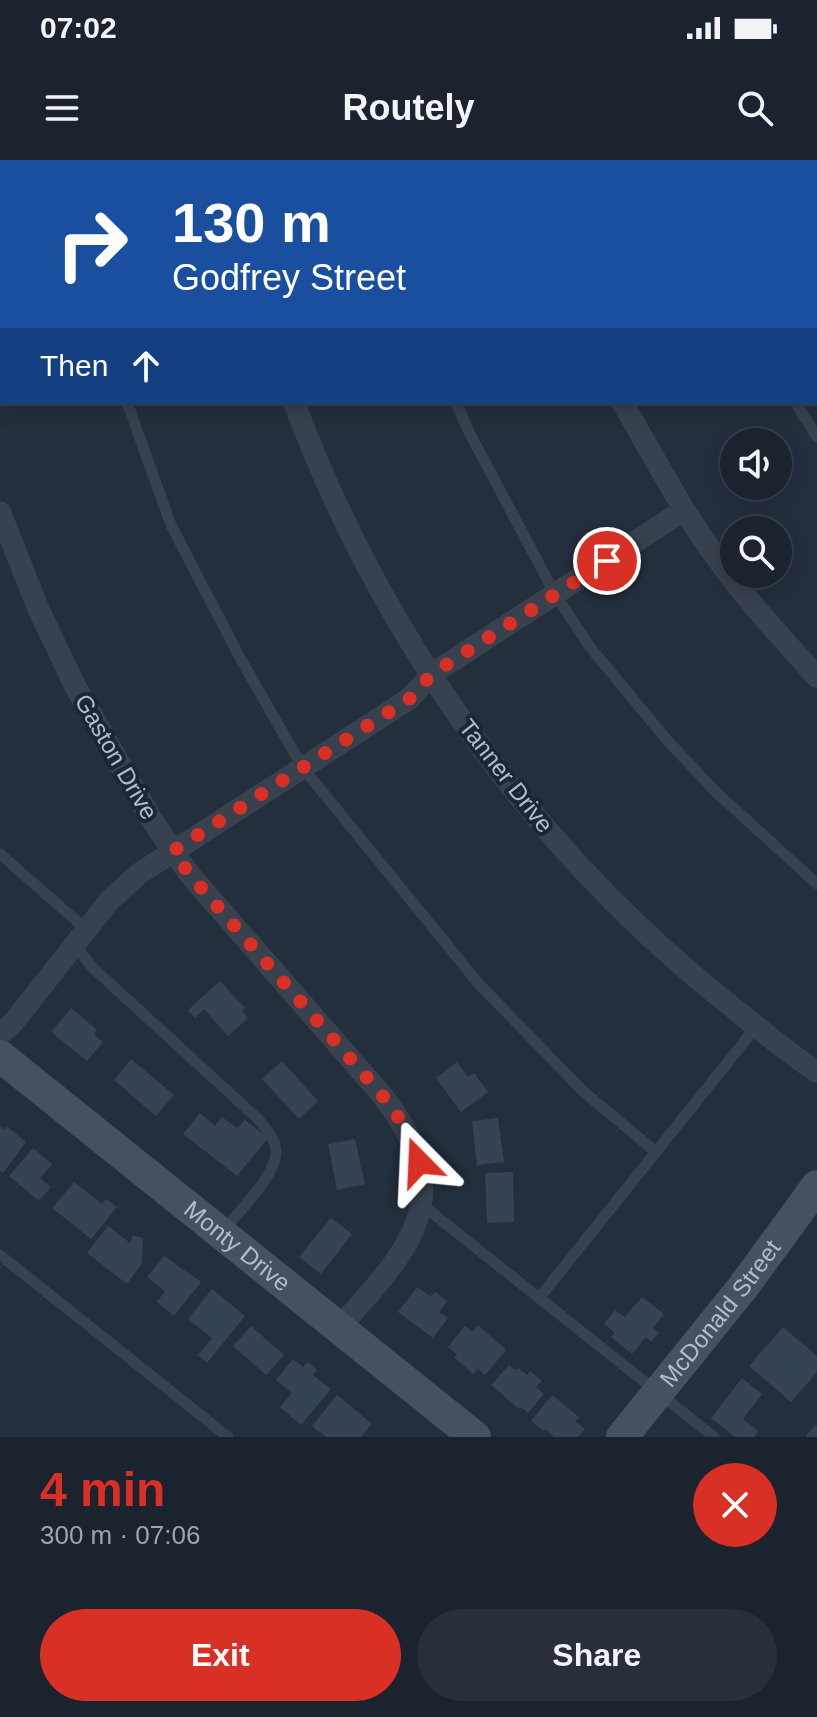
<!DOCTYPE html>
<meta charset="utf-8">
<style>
:root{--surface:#1b232e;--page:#282f3a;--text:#f1f3f6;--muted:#a0a4aa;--line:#39404a;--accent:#d93025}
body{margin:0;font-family:Helvetica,sans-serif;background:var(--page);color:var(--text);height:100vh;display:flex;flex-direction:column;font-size:30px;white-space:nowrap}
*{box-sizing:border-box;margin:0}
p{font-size:26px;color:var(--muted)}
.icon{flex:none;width:44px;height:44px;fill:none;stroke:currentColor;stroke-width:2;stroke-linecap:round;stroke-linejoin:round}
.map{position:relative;height:1277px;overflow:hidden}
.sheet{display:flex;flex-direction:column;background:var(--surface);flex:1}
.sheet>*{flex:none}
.guide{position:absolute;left:0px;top:0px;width:818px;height:244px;box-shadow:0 4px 20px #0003,0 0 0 2px var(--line);background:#1a4fa0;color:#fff;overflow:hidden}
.tools{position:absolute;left:720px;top:268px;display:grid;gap:16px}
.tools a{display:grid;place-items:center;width:72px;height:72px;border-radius:50%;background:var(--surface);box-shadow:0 4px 20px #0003,0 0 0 2px var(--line);font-size:40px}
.pin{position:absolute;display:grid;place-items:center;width:68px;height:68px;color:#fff;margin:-34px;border:4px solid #fff;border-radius:50%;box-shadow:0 2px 8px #0007}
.me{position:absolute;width:88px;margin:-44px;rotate:339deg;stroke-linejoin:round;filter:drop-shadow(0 0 6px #0008)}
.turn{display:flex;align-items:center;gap:28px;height:168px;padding:0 40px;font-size:36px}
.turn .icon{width:104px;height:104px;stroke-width:2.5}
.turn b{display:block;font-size:56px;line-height:68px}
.then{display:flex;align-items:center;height:76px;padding:0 40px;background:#0003;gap:16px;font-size:30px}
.round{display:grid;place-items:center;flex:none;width:84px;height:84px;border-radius:42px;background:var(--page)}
.overview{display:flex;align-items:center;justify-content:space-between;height:136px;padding:0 40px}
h1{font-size:48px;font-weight:800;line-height:60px;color:var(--accent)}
.action{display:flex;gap:16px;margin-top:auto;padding:16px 40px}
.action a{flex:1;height:92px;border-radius:48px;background:var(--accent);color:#fff;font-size:32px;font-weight:800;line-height:92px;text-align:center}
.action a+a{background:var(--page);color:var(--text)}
.status{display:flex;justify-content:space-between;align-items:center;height:56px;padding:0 40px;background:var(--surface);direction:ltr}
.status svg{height:22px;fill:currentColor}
header{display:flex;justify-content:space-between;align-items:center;height:104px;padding:0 40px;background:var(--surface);font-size:36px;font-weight:800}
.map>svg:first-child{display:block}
.building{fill:#364354}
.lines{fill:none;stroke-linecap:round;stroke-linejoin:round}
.lane{stroke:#38414e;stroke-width:11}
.street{stroke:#38414e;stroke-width:22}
.secondary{stroke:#465061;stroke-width:32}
.route{stroke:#d93025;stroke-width:14;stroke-dasharray:0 25.2}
.labels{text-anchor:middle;stroke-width:8;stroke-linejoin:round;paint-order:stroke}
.street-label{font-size:24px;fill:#b4bcc9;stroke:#1d2633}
</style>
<div class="status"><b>07:02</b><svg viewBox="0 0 49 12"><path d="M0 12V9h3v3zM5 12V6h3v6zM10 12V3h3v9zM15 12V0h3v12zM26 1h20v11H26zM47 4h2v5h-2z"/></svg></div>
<header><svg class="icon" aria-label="menu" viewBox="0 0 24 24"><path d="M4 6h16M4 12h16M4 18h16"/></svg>Routely<svg class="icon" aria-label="search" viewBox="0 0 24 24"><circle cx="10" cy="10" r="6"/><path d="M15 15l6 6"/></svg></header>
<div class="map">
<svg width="817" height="1277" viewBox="0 0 817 1277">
<rect width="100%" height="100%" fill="#242f3e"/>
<!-- building -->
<path class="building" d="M220,821L245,848L242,851L248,858L228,876L204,849L195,858L188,850Z
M71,848L97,870L94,874L103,882L87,901L51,872Z
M131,899L174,935L156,956L114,920Z
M282,901L318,941L299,959L262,919Z
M457,902L468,917L474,913L488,932L461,952L436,918Z
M200,953L215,966L222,957L237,968L245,960L268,978L237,1016L183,974Z
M498,958L504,1002L477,1005L472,961Z
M0,966L5,970L6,966L26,982L3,1013L0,1011Z
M355,979L365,1024L337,1030L328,984Z
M33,988L52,1004L40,1018L51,1027L39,1041L9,1016Z
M513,1012L514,1062L487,1063L485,1013Z
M74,1022L102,1044L106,1039L117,1047L91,1079L52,1048Z
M331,1058L352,1074L321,1114L299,1097Z
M108,1066L130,1083L133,1075L143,1078L142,1103L127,1124L87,1093Z
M164,1096L201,1122L174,1156L157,1142L165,1131L147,1117Z
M417,1127L431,1137L435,1132L447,1141L439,1152L448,1158L433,1178L398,1152Z
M212,1129L245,1156L207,1203L198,1195L212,1178L188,1159Z
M642,1137L664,1154L653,1168L659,1173L651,1182L646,1177L632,1194L611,1177L615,1173L604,1164L615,1150L625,1157Z
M478,1165L506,1190L485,1215L478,1209L473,1214L454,1197L457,1194L448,1187L465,1166L472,1172Z
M251,1166L284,1195L266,1215L233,1186Z
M783,1167L817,1196V1212L791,1242L749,1206Z
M293,1199L303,1207L308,1202L317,1210L313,1215L331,1229L301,1265L280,1247L292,1233L276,1220Z
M509,1205L516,1210L518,1208L527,1215L530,1211L542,1221L536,1227L544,1234L528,1253L521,1247L519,1249L491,1225Z
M742,1218L762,1234L743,1259L758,1271L754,1277H735L711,1258Z
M337,1235L372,1264L361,1277H326L312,1266Z
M552,1235L579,1257L575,1261L585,1269L578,1277H552L553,1275L545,1269L543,1271L531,1261Z"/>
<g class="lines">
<!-- lane -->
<path class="lane" d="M74,0V2
M381,0V2
M693,0V2
M127,242L171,365L239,496L303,608L479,824L584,932L656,992
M456,242L468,270L555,434L590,487L667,580L716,632L817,724
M795,242L817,277
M0,694L87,770
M75,786L93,808L257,958C265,968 275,977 276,991C277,1015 238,1052 223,1071
M421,1044L714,1277
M0,1095L228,1277
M539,1138L756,867
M812,1277L817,1271"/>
<!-- street -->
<path class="street" d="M224,0V2
M532,0V2
M294,242C380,474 532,688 726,842C756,866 785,891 817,912
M622,242C653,295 681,350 718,400C748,442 783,479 817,517
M0,352L38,448L75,526L152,660L190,715L382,935C461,1037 411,1088 338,1169
M0,874L12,864L110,740L140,713L409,539L432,514L684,350"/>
<!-- secondary -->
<g class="secondary">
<path id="s1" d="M0,896L475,1277"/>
<path id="s2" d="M622,1277L743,1127L817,1026"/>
</g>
</g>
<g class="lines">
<!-- route -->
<path class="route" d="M419,1002L409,972L382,935L190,715L173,691L409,539L432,514L607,401"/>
</g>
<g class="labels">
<!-- street labels -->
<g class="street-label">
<text transform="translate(116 597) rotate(60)" y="8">Gaston Drive</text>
<text transform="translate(506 616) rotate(52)" y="8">Tanner Drive</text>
<text dy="8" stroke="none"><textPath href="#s1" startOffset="304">Monty Drive</textPath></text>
<text dy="8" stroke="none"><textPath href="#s2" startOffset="158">McDonald Street</textPath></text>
</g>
</g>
</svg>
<div class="tools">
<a><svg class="icon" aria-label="sound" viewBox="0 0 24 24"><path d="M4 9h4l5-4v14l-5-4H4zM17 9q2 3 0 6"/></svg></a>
<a><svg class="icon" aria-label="search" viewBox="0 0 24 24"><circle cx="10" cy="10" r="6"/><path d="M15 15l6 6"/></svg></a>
</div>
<div class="pin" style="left:607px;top:401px;background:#d93025"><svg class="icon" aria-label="arrive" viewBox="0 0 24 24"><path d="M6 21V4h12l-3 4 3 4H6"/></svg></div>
<svg class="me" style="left:419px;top:1002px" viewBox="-20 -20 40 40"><path d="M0-17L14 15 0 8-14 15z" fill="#d93025" stroke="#fff" stroke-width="4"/></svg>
<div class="guide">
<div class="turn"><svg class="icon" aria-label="right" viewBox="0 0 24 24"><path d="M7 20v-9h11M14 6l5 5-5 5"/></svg><div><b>130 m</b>Godfrey Street</div></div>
<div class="then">Then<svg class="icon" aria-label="ahead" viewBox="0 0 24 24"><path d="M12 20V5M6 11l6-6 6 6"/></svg></div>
</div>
</div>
<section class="sheet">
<div class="overview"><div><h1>4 min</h1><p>300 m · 07:06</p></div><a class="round" style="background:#d93025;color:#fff"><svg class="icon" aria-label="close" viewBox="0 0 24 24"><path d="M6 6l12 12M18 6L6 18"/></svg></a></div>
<div class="action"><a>Exit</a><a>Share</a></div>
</section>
